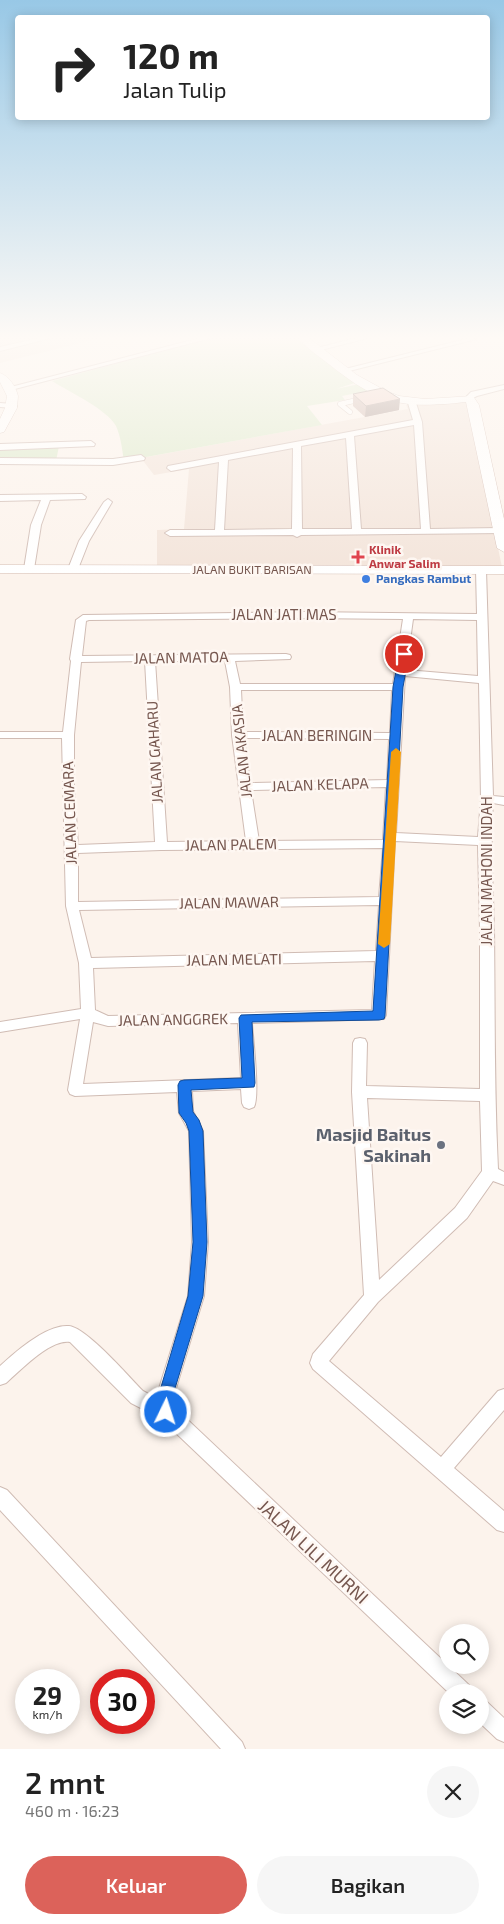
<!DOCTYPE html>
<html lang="id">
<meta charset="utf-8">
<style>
:root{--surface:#fff;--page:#f6f6f6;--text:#222;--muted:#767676;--accent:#dc625a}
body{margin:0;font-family:"Exo 2",sans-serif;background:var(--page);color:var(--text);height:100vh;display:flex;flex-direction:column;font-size:19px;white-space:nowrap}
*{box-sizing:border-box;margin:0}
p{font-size:16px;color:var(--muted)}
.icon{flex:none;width:28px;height:28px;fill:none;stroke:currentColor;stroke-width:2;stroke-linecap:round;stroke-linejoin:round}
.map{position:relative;height:1749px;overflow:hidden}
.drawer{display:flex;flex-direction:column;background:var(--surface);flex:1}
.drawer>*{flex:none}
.hud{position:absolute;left:15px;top:15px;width:475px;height:105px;border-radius:5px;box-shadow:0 2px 12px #0003;background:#fff;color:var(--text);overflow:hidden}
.controls{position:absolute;left:439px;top:1624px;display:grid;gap:10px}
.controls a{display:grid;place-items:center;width:50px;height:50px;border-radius:50%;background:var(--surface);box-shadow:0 2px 12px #0003;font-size:25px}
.speed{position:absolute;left:15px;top:1669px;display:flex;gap:10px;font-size:25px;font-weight:700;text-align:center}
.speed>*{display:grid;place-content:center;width:65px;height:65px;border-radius:50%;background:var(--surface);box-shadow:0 2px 12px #0003;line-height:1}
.speed small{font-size:12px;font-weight:400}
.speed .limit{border:8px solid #d22;background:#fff;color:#111}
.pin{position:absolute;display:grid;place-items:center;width:42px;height:42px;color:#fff;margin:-21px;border:2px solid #fff;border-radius:50%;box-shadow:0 1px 5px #0007}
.me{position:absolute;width:55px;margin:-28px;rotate:4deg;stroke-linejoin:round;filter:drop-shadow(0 0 4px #0008)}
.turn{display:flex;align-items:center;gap:18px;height:105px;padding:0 25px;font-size:22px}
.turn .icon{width:65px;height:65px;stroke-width:2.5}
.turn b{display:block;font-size:35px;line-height:42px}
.round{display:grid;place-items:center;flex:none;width:52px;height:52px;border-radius:26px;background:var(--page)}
.head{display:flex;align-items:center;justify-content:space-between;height:85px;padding:0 25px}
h1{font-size:30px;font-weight:600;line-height:38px}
.button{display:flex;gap:10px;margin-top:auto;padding:10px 25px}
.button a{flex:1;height:58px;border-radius:30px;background:var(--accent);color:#fff;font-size:20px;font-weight:600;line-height:58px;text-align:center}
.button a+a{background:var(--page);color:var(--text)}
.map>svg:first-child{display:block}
.residential{fill:#f3e4da}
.green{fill:#dce9ca}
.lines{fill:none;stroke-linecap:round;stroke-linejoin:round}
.lane-casing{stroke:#d0bcb4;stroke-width:5.5}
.street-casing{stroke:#d0bcb4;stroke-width:2}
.secondary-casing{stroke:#d3bbb1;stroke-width:1}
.lane{stroke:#fff;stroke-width:4.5}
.street{fill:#fff;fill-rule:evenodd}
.secondary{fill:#fff;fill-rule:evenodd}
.wall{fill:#ceb2a9}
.shaded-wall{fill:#a7918a}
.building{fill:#efcfc5;stroke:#a7918a}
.route{fill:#1a73e8;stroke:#114b97}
.slow{fill:#f59e0b}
.health-dot{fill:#e0444e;stroke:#fef7f2;stroke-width:2}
.shop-dot{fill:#3f7fe0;stroke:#fef7f2;stroke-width:2}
.worship-dot{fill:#6b7280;stroke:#fef7f2;stroke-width:2}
.labels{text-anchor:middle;stroke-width:5;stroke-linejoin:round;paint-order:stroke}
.far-health-label{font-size:12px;font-weight:bold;fill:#be3a42;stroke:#fef7f2;text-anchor:start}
.far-street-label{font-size:12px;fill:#76574f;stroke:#fef7f2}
.far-shop-label{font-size:12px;font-weight:bold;fill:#366cbe;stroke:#fef7f2;text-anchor:start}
.street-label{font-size:15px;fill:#76574f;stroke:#fef7f2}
.near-worship-label{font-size:18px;font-weight:bold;fill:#5b616d;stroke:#fef7f2;text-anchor:end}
.near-street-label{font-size:18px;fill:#76574f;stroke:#fef7f2}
</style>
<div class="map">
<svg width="504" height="1749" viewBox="0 0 504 1749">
<rect width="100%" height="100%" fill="#fcf3ec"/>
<!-- residential -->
<path class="residential" d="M0,338H101L0,363Z
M467,402L502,567L157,568V530L184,529L189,469L154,475L141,458L408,409L406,405Z"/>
<!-- green -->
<path class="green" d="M210,338H303L345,370L361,381L336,389L359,384L368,391L342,396L345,400L307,406L322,425L124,461C122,449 121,437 116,426C108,410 68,391 52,381Z
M59,446L56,461L0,460V447Z"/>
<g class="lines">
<!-- lane casing -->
<g class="lane-casing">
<path id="lane" d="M350,412L340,404L362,399"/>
</g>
<!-- street casing -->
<g class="street-casing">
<path id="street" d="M39,338H51L0,351V347Z
M200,338H211L11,390L7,388Z
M356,338H368L317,351L313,349Z
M470,338L477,339L345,372L341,370Z
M504,385V389L477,396L469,400L465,398L471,392Z
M409,401L416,403L422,422L430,529L501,528L504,529V533L301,535L297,537L293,535L170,536L165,533L170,530H215L219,462L171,471L167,468L168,466L413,420L408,403ZM414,425L421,529H361L354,436ZM346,438L352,529H302L301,446ZM293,448L292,529L224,530L228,460Z
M0,403L13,404L17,406L13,408L0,407Z
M91,441L95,444L94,446L0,450V444Z
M141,455L145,458L144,460L113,465L0,464V458L113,459Z
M82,494L86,497L85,499L50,500L41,525L34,569L32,571H26L24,569L31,525L41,500L0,501V495Z
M108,499L112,502L89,541L78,569L76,571H70L68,569L79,541L104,502Z
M481,567L486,570L493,796L504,797V805L493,803C490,845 493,887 494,929C495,1009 494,1089 498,1169L504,1172V1185L493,1181L467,1218L378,1302L329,1361L441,1457L498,1391L504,1389V1410L454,1468L504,1511V1532L497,1530L313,1369L310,1363L313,1354L364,1295L352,1092L353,1043L355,1039L360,1038L365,1039L367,1043L366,1086L480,1089V929L478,845L395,841L386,1015L384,1019L252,1023C253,1039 260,1096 254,1107L249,1109L244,1107L242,1103L241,1089L192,1091L193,1111L203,1131L208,1242L204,1296L174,1395V1407L469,1685L472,1692H448L160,1418L131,1403L70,1342C50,1339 21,1370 6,1383L0,1385V1366C15,1352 47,1324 69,1326C87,1328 129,1377 143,1391L156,1398L188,1296L192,1242L189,1131L179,1113L177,1092L75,1096L70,1094L68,1090L80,1019L0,1032V1022L81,1009L79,963L66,906L62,738H0V732H63L71,661L70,659L76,620L83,615L303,612L477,614L476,570ZM303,618L403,619L393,684H240L235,661L290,659L291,657L290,655L286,654L82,656L86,621L89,620ZM413,619L477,620L478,676L406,670ZM145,661L155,842L78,845L74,784V735L81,662ZM155,661H225L230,687L232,735L246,841L167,842ZM405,676L479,683L481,799L478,837L396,833ZM241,690H392L390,733L243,732ZM244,738L389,739L387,780L250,783ZM386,787L383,840L259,841L251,790ZM383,848L379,897L78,902V853L161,850ZM379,905L376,951L91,958L79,910ZM375,961L372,1010L108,1016L95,1010L93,968ZM93,1022L108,1026L238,1023L241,1078L83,1084ZM367,1098L480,1101L482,1171L455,1208L379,1280Z
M0,1487L7,1490L242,1742L245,1749H221L0,1510Z
M480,1699L487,1702L504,1718V1742L497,1739L480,1723Z"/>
</g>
<!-- secondary casing -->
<g class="secondary-casing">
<path id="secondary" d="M298,338H309L357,375L386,391L399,396L425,399L473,396L479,405L504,519V552L497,548L466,402C403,409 380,405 330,365C320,357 306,348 298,338Z
M0,373C9,376 16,387 18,396L17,408L4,432L0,433V419L5,408L7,396L0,382Z
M0,565L504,566V574L0,573Z"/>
</g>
<!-- lane -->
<use href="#lane" class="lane"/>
<!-- street -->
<use href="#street" class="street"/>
<!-- secondary -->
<use href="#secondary" class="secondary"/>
</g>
<!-- wall -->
<path class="wall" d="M353,394L399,410L365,417L353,406Z"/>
<!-- shaded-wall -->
<path class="shaded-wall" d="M400,399L399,410L365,417L366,406Z"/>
<!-- building -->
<path class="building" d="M383,388L400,399L366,406L353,394Z"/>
<!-- sky -->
<linearGradient id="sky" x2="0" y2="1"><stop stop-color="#98c8e6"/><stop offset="0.58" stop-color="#fefaf6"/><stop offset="1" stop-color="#fefaf6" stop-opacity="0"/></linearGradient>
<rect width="504" height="582" fill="url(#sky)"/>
<!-- route -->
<path class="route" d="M404,651L409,654L403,687L385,1016L384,1019L379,1020L252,1022L255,1083L254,1087L191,1090L193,1112L199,1120L203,1131L207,1242L203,1296L173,1395C172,1403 174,1410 171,1417L166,1419L160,1417L156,1404L188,1296L193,1242L189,1131L186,1123L179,1113L178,1085L180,1081L184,1080L242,1078L239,1018L241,1015L373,1011L393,687L399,654Z"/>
<!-- slow -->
<path class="slow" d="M396,748L401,752L390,944L384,948L378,944L391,752Z"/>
<!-- markers -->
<path class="health-dot" d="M355.5 549.5h5v5h5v5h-5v5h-5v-5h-5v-5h5z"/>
<circle class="shop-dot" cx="366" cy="579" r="5"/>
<circle class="worship-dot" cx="441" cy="1145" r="5"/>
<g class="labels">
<!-- far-health labels -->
<g class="far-health-label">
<text x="369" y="554">Klinik<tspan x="369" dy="14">Anwar Salim</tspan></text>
</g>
<!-- far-street labels -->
<g class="far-street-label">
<text x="252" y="574">JALAN BUKIT BARISAN</text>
</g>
<!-- far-shop labels -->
<g class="far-shop-label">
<text x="376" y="583">Pangkas Rambut</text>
</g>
<!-- street labels -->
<g class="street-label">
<text x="284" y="620">JALAN JATI MAS</text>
<text transform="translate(181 658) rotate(-1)" y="5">JALAN MATOA</text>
<text x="317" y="741">JALAN BERINGIN</text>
<text transform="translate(242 751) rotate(-96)" y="5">JALAN AKASIA</text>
<text transform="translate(155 752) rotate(-93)" y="5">JALAN GAHARU</text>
<text transform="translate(320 785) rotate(-2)" y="5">JALAN KELAPA</text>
<text transform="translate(70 813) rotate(-92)" y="5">JALAN CEMARA</text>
<text transform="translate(231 845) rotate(-1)" y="5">JALAN PALEM</text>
<text transform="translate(487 871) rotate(-90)" y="5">JALAN MAHONI INDAH</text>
<text transform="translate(229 903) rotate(-1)" y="5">JALAN MAWAR</text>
<text transform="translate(234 960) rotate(-1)" y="5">JALAN MELATI</text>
<text transform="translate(173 1020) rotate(-1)" y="5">JALAN ANGGREK</text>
</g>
<!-- near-worship labels -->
<g class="near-worship-label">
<text x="431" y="1141">Masjid Baitus<tspan x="431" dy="21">Sakinah</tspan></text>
</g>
<!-- near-street labels -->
<g class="near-street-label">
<text transform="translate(313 1552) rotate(43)" y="6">JALAN LILI MURNI</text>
</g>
</g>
</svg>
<div class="controls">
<a><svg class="icon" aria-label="search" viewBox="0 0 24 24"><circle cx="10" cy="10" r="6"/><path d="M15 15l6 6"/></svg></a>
<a><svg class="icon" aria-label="layers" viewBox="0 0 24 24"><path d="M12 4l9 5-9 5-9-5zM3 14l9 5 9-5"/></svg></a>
</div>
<div class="speed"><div>29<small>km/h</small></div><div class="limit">30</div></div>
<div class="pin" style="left:404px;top:654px;background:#d93025"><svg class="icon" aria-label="arrive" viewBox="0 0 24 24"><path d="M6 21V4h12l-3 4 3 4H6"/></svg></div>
<svg class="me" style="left:166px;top:1412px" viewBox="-20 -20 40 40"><circle r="17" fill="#1a73e8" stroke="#fff" stroke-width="3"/><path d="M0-11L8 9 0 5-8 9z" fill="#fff"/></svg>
<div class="hud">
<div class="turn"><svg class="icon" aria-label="right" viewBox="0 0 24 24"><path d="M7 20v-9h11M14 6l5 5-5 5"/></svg><div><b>120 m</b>Jalan Tulip</div></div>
</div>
</div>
<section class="drawer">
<div class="head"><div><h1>2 mnt</h1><p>460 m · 16:23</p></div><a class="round"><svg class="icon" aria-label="close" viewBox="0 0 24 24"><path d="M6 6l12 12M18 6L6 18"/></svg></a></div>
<div class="button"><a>Keluar</a><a>Bagikan</a></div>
</section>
